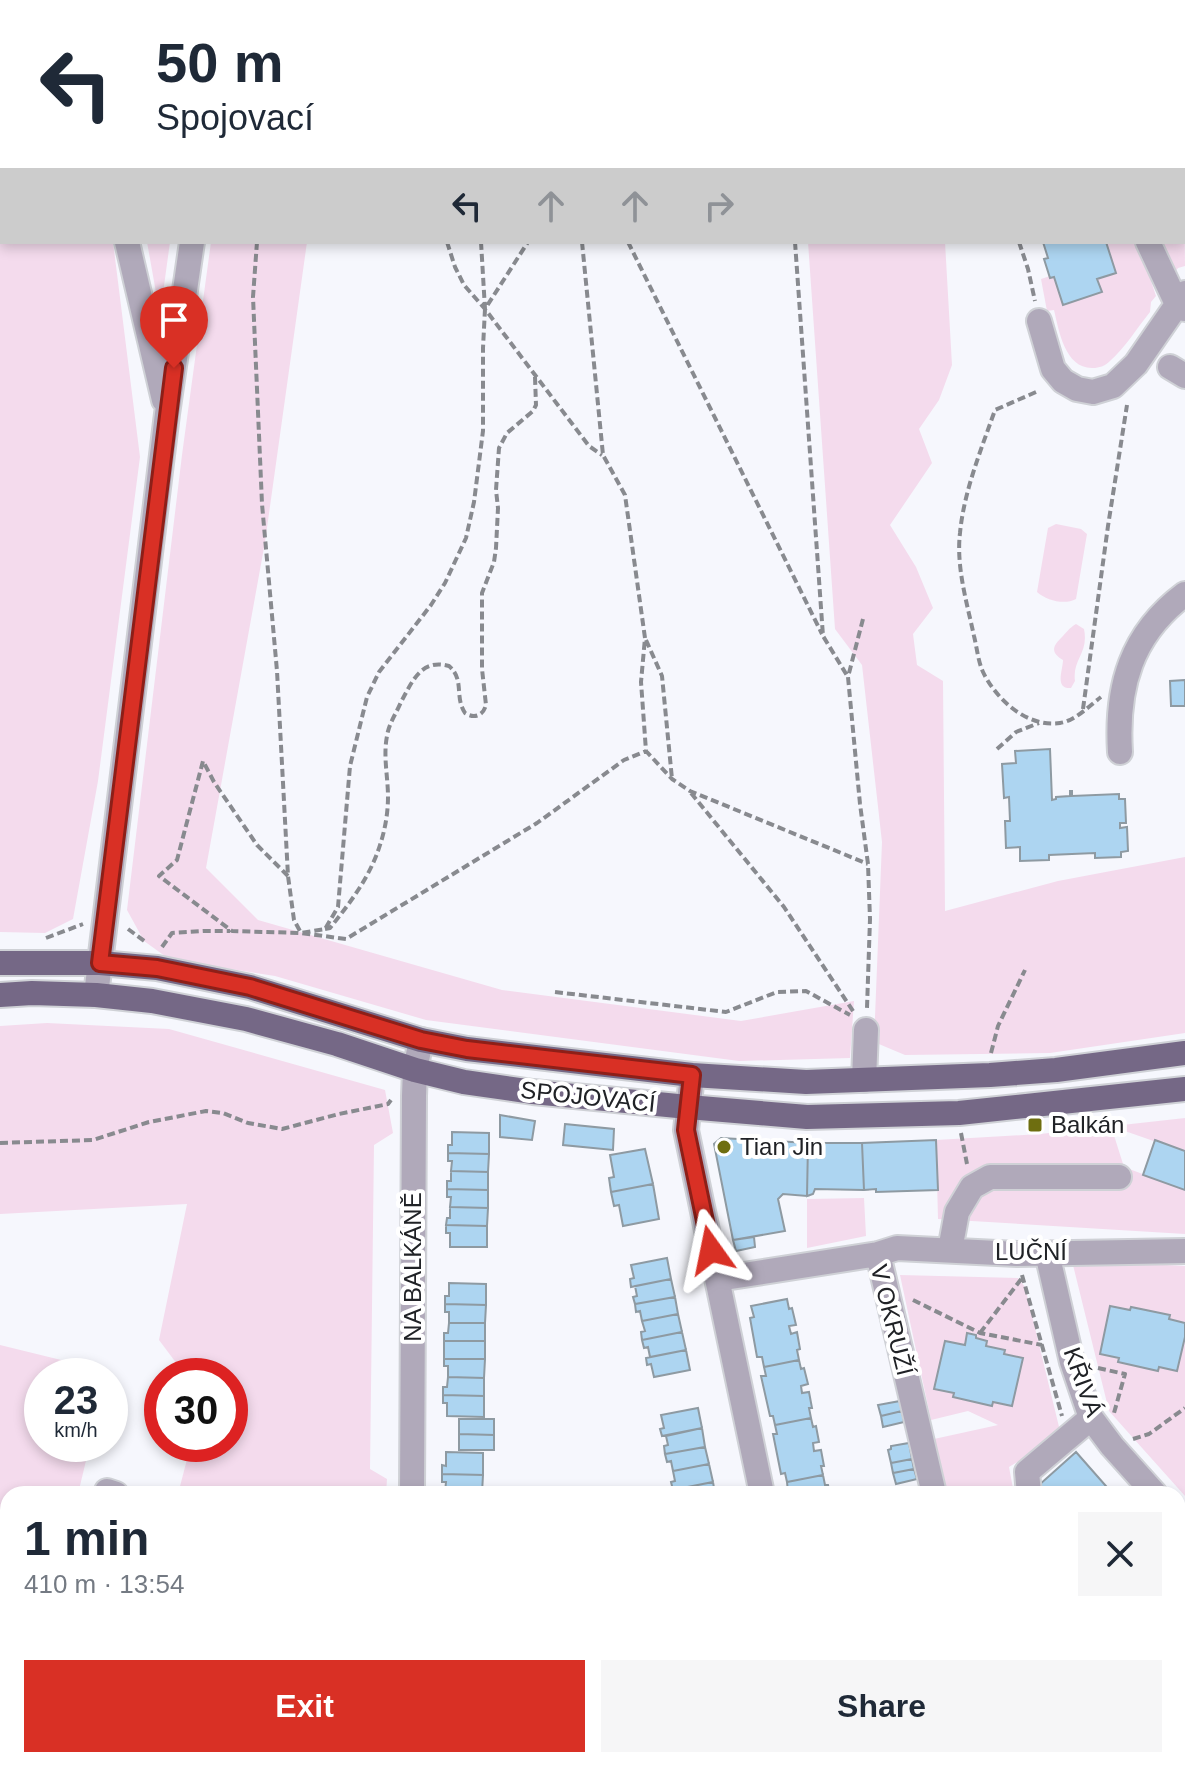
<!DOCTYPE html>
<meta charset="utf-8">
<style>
:root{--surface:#fff;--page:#f6f6f7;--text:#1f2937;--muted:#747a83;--accent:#d93025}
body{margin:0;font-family:Arial,sans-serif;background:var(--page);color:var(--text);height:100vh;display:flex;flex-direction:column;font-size:30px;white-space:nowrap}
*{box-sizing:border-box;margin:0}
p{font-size:26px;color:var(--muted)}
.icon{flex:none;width:44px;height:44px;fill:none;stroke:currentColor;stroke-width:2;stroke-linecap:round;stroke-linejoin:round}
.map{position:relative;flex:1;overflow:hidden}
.details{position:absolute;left:0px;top:1486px;width:1186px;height:282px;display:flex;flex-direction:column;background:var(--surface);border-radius:24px 24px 0 0;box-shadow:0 4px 12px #0003}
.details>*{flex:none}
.guide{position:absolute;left:0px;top:0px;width:1186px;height:244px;box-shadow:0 4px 12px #0003;background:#fff;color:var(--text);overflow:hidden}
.speed{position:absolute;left:24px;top:1358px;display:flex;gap:16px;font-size:40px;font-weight:700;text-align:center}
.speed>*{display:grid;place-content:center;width:104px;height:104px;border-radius:50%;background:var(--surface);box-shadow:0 4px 12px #0003;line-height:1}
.speed small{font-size:20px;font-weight:400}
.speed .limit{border:12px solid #d22;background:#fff;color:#111}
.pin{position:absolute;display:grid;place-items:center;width:68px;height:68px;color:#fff;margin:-82px -34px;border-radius:50% 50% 50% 0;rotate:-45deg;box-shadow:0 0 8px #0007}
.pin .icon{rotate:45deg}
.me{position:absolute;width:88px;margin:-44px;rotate:348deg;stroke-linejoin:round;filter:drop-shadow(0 0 6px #0008)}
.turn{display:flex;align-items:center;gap:28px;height:168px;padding:0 24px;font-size:36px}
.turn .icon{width:104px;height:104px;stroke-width:2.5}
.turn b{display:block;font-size:56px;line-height:68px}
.lanes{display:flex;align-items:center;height:76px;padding:0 24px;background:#0003;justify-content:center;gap:40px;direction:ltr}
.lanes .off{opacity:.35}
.round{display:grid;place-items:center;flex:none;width:84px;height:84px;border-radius:0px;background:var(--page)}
.head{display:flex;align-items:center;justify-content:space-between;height:136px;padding:0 24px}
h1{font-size:48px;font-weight:700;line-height:60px}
.button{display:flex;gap:16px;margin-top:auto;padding:16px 24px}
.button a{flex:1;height:92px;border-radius:0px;background:var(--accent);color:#fff;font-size:32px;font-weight:700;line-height:92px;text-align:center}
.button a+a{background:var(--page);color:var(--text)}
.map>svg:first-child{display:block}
.green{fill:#f4dbed;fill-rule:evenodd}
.building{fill:#add5f1;stroke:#8e9aa2;stroke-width:2}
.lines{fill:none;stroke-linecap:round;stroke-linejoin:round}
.minor-casing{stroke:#cfd1d6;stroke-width:28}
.major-casing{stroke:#cfd1d6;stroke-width:28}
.path{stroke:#888a8f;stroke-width:4;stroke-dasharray:8 4;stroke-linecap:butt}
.minor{stroke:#b0a9ba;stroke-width:24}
.major{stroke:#756886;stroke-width:24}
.route-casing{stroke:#8d1f18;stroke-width:20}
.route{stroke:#d93025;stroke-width:14}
.poi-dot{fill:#6e6e10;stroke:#fff;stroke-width:3}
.labels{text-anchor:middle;stroke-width:8;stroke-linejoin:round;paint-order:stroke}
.street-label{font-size:24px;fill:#202226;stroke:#fff}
.poi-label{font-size:24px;fill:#202226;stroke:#fff;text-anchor:start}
</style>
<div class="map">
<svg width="1185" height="1767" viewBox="0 0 1185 1767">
<rect width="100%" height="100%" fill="#f6f7fd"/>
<!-- green -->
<path class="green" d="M0,6H2V242H113L140,457L98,781L73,919L45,933L0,932Z
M1184,149L1185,266L1178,268L1174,273L1158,244L1184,242Z
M147,242H170L160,315Z
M211,242H307L265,542L206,868L258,920L502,990L741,1021L854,1001L850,1058L739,1061L426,1020L275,976L169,959L144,941L127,910L182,455Z
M808,242H945L952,365L939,400L919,429L932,463L890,525L916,567L933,608L913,634L917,665L943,681L945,911L1058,881L1185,857V1033L1050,1053L905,1055L874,1042L882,842L862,665L835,629Z
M1106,242H1138L1156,296L1151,302L1150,312C1137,328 1125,348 1110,361C1105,366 1099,368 1093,368C1065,369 1059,331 1054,310L1047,311L1041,279L1050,276L1051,278L1054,277L1101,291L1097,279Z
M1056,524L1081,529L1087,534L1076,599C1065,605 1047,601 1037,592L1048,528Z
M1076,624L1084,629C1089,654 1072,659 1075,681L1071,688C1054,689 1063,670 1063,660C1052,653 1051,648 1061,638C1066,633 1069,628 1076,624Z
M47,1023L169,1029L385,1090L393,1133L374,1145L370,1469L387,1479L386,1494H178L191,1444H230V1376H186L159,1340L187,1204L0,1214V1026Z
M1185,1118V1152L1122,1130V1125Z
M1111,1126L1124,1167L1185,1190V1234L938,1219L936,1140L1040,1134Z
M864,1198L866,1236L807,1248V1199Z
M1092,1261L1185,1266V1323L1169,1319V1315L1131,1307L1101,1354L1158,1370L1159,1367L1177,1371L1185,1337V1496L1109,1411L1073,1265Z
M900,1275L1018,1278L1025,1287L1061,1435L1009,1467L1014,1494H947L934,1439L998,1425L968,1411L931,1420ZM967,1333L976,1334V1338L987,1341L986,1346L1004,1350V1354L1023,1359L1012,1406L935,1388L965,1345Z
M0,1345L110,1372L109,1376H42V1444H90L78,1494H8V1760H356L355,1767H0Z
M1178,1684L1185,1691V1767H1127L1120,1760H1178Z"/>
<!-- building -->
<path class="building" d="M959,0H1025L1026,2H959Z
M1043,242H1106L1116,273L1097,279L1102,292L1063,305L1054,277L1050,278L1044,259L1048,258Z
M1185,680V706H1171L1170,681Z
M1050,749L1052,800L1056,799V797L1070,796V791H1072V796L1119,794V799H1125L1126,823H1120V828L1127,827L1128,851L1121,852V857L1095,858V853L1049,855V860L1020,861V847L1006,848L1005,821H1010L1009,797L1004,798L1002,764L1016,763L1015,751Z
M500,1115L535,1121L532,1140L500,1137Z
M565,1124L614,1129L613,1150L563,1145Z
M452,1132L489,1133V1154L448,1153V1145H452Z
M721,1138L808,1143L807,1196L783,1194L778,1199L785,1231L733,1240L714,1144Z
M936,1140L938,1190L876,1192V1189L864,1190L862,1143Z
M1155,1140L1185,1151V1190L1143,1175Z
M808,1143H862L864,1190L815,1189L813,1194L807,1196Z
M645,1149L653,1184L611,1192L609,1178L614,1177L610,1155Z
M448,1153L489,1154L488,1172L451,1171L452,1161H448Z
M451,1171L488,1172V1190L447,1189V1181H451Z
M653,1184L659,1219L623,1226L619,1205L614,1206L611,1192Z
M447,1189L488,1190V1208L450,1207L451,1197H447Z
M450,1207L488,1208L487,1226L446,1225L447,1218H450Z
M446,1225L487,1226V1247H450V1233H446Z
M754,1237L755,1247L736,1251L733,1240Z
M667,1258L671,1279L631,1287L630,1279L634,1278L631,1265Z
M671,1279L675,1297L635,1304L633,1297L637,1296L635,1286Z
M449,1283L486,1284V1305L445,1304V1296H449Z
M675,1297L678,1314L642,1321L640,1311L636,1312L635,1304Z
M787,1299L789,1309L792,1308L796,1325L789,1326L791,1334L797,1332L800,1349L797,1350L799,1360L764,1367L762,1357H757L750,1318L754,1317L751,1306Z
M445,1304L486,1305L485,1323H449V1312H445Z
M1110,1306L1130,1310L1131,1307L1170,1315L1169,1319L1185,1323V1337L1177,1371L1159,1367L1158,1371L1118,1362L1119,1358L1100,1354Z
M678,1314L682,1332L642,1340L641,1332L645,1331L642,1321Z
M449,1323H485V1341H444V1333H448Z
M682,1332L686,1350L650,1357L648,1347L644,1348L642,1340Z
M967,1333L976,1335V1338L987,1341L986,1346L1005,1350L1004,1354L1023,1358L1012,1406L993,1402L992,1406L953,1397L954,1393L934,1389L945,1341L965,1345Z
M444,1341H485V1359H444Z
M686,1350L690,1370L654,1377L651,1364L647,1365L646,1358Z
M444,1359H485L484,1378L448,1377V1366H444Z
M799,1360L801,1369L804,1368L808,1384L801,1386L802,1393L809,1392L812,1408H809L811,1418L775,1425L773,1416H770L761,1376H766L764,1367Z
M448,1377L484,1378V1396L443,1395V1387H447Z
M443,1395L484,1396V1417L447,1416V1403H443Z
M900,1401L902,1411L881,1416L878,1405Z
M698,1408L702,1428L662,1436L660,1429L664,1428L661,1415Z
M902,1411L904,1422L883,1427L881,1416Z
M811,1418L813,1427L816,1426L819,1442L813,1443L814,1451L821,1450L824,1466H821L823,1475L787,1482L785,1473L781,1474L773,1434H777L775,1425Z
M459,1419H494V1435L459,1434Z
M702,1428L705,1447L665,1454L664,1446L668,1445L666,1436Z
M459,1434L494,1435V1450H459Z
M909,1443L912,1459L891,1463L888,1450L891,1449V1446Z
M705,1447L709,1464L673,1471L671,1461L667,1462L665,1454Z
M446,1452L483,1453V1475L442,1474V1465L446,1466Z
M1076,1452L1113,1494H1046L1039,1485Z
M912,1459L914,1469L893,1473L891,1463Z
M709,1464L713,1482L673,1490L671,1482L675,1481L673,1471Z
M914,1469L917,1479L896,1484L893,1473Z
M442,1474L483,1475L482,1493L445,1492L446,1482H442Z
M823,1475L825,1485H828L830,1494H785L788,1492L787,1482Z
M713,1482L715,1494H677V1489Z
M1178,1566L1185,1574L1184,1649L1178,1642Z
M435,1760H481L480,1767H434Z
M724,1760H769L770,1767H731L730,1763L725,1764Z
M867,1760H945L951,1767H872L870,1765L873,1763L872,1761L870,1763Z
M1074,1760H1088L1089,1762L1083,1767H1067Z"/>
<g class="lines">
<!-- minor casing -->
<g class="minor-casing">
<path id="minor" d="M1068,0V2
M145,2V0
M226,2V0
M127,242L164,400
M1148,242L1177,304L1185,309
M1039,321L1053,369L1063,381L1077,389L1093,392L1113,386L1136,364L1185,293
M1170,367L1185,376
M1120,752C1116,687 1131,634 1185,594
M96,995L167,414L192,242
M692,1075L686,1130L762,1494
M864,1080L866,1030
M950,1250L957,1212L972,1187L990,1177H1119
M1047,1253L1072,1362L1091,1418L1112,1446L1155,1494
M878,1254L934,1494
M718,1279L878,1254L897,1248L1017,1254L1185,1251
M107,1491L116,1494
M412,1494L414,1096L415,1070L421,1040
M1029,1494L1027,1472L1091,1418
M1178,1521L1185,1528
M1178,1661L1185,1669
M819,1760L825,1767
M960,1760L966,1767
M1105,1760L1111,1767
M393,1767L394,1760"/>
</g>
<!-- major casing -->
<g class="major-casing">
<path id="major" d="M0,963H100L157,968L250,987L421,1040L467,1049L692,1075L806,1082L990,1075L1056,1070L1185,1053
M0,995L32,993L96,995L152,1001L246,1019L337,1044L415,1070L464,1082L533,1092L688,1107L807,1117L959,1113L1185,1089"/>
</g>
<!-- path -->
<path class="path" d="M418,0V2
M468,0V2
M574,0V2
M779,0V2
M941,0V2
M281,2V0
M257,242L253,297L262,504L277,671L288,876L294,920L301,933L325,929L338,907L350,766L367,697L379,672L431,605L445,583L466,538L474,502L483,431V348L485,309
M447,242L455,267L464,285L485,309L589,446L602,455
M481,242L485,309L528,242
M582,242L603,455L625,495L645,638L641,682L646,751L672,779L690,791L868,864
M628,242L822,634
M795,242L823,636L848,677
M1019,242L1028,269L1035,301
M1036,392L995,410C981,450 964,491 960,533C956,567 967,603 974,636C977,648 978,661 983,672C996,699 1027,728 1060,723C1075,721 1089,706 1101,697
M863,619L848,677L860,804L868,864L870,919L867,1008
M646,640L662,676L672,779
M1083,709L1108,526L1127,405
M997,749L1016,732L1039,723
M691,793L784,907L855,1014
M288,876L257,845L214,782L203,761L177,860L159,876L232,931L301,933L346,939L537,823L624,760L646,751
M128,929L147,943
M325,929L330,928C350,903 370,877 380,845C385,830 388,813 388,797C388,777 383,756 387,736C389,723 396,714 401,702C412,682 421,658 449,666C465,680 454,696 465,713C474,719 483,716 486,705L482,669V593L494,562L496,548L498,508L496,490L499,448L507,433L533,411L536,405L535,377
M46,938L83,924
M162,947L172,933L203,931H230
M555,992L726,1012L777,992L806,991L850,1015
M991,1053L998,1026L1025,970
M961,1133L967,1164
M0,1143L93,1140L149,1122L206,1111L223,1113L248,1123L282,1129L339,1114L388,1104L391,1100
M1022,1275L1062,1416
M913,1300L980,1333L1042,1345
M980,1333L1022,1278
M1098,1368L1125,1374L1114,1413
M1133,1439L1149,1434L1185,1408
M0,1521H8
M0,1572L8,1564
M0,1622L8,1625
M188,1767L191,1760"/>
<!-- minor -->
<use href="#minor" class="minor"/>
<!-- major -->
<use href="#major" class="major"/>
</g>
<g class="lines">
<!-- route casing -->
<g class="route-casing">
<path id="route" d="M174,368L100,963L157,968L250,987L421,1040L467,1049L692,1075L686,1130L711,1250"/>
</g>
<!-- route -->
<use href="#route" class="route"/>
</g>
<!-- markers -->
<g class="poi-dot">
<rect x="1027" y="1117" width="16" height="16" rx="4"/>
<circle cx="724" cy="1147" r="8"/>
</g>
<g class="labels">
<!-- street labels -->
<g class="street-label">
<text transform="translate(588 1097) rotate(6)" y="8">SPOJOVACÍ</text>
<text x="1031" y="1260">LUČNÍ</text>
<text transform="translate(413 1267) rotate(-90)" y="8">NA BALKÁNĚ</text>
<text transform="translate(892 1320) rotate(76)" y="8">V OKRUŽÍ</text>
<text transform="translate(1083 1382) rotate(70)" y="8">KŘIVÁ</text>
</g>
<!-- poi labels -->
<g class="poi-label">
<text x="1051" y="1133">Balkán</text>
<text x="740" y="1155">Tian Jin</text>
</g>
</g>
</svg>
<div class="speed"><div>23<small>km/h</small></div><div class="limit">30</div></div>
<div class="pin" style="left:174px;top:368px;background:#d93025"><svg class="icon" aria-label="arrive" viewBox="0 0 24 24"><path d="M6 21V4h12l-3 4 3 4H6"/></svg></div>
<svg class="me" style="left:711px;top:1250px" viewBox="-20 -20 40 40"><path d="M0-17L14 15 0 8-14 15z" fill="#d93025" stroke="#fff" stroke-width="4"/></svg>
<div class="guide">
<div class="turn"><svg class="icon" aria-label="left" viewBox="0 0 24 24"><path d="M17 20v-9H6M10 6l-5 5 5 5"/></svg><div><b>50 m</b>Spojovací</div></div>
<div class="lanes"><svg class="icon" aria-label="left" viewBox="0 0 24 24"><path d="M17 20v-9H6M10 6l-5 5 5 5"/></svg><svg class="icon off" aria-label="ahead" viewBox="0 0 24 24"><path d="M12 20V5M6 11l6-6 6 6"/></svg><svg class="icon off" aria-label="ahead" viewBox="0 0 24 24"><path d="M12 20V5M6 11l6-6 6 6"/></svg><svg class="icon off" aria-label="right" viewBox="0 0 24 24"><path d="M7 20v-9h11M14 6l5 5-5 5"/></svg></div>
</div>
<section class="details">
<div class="head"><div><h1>1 min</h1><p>410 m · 13:54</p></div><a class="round"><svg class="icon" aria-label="close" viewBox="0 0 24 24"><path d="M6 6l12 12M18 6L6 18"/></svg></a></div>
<div class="button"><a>Exit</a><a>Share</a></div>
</section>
</div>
